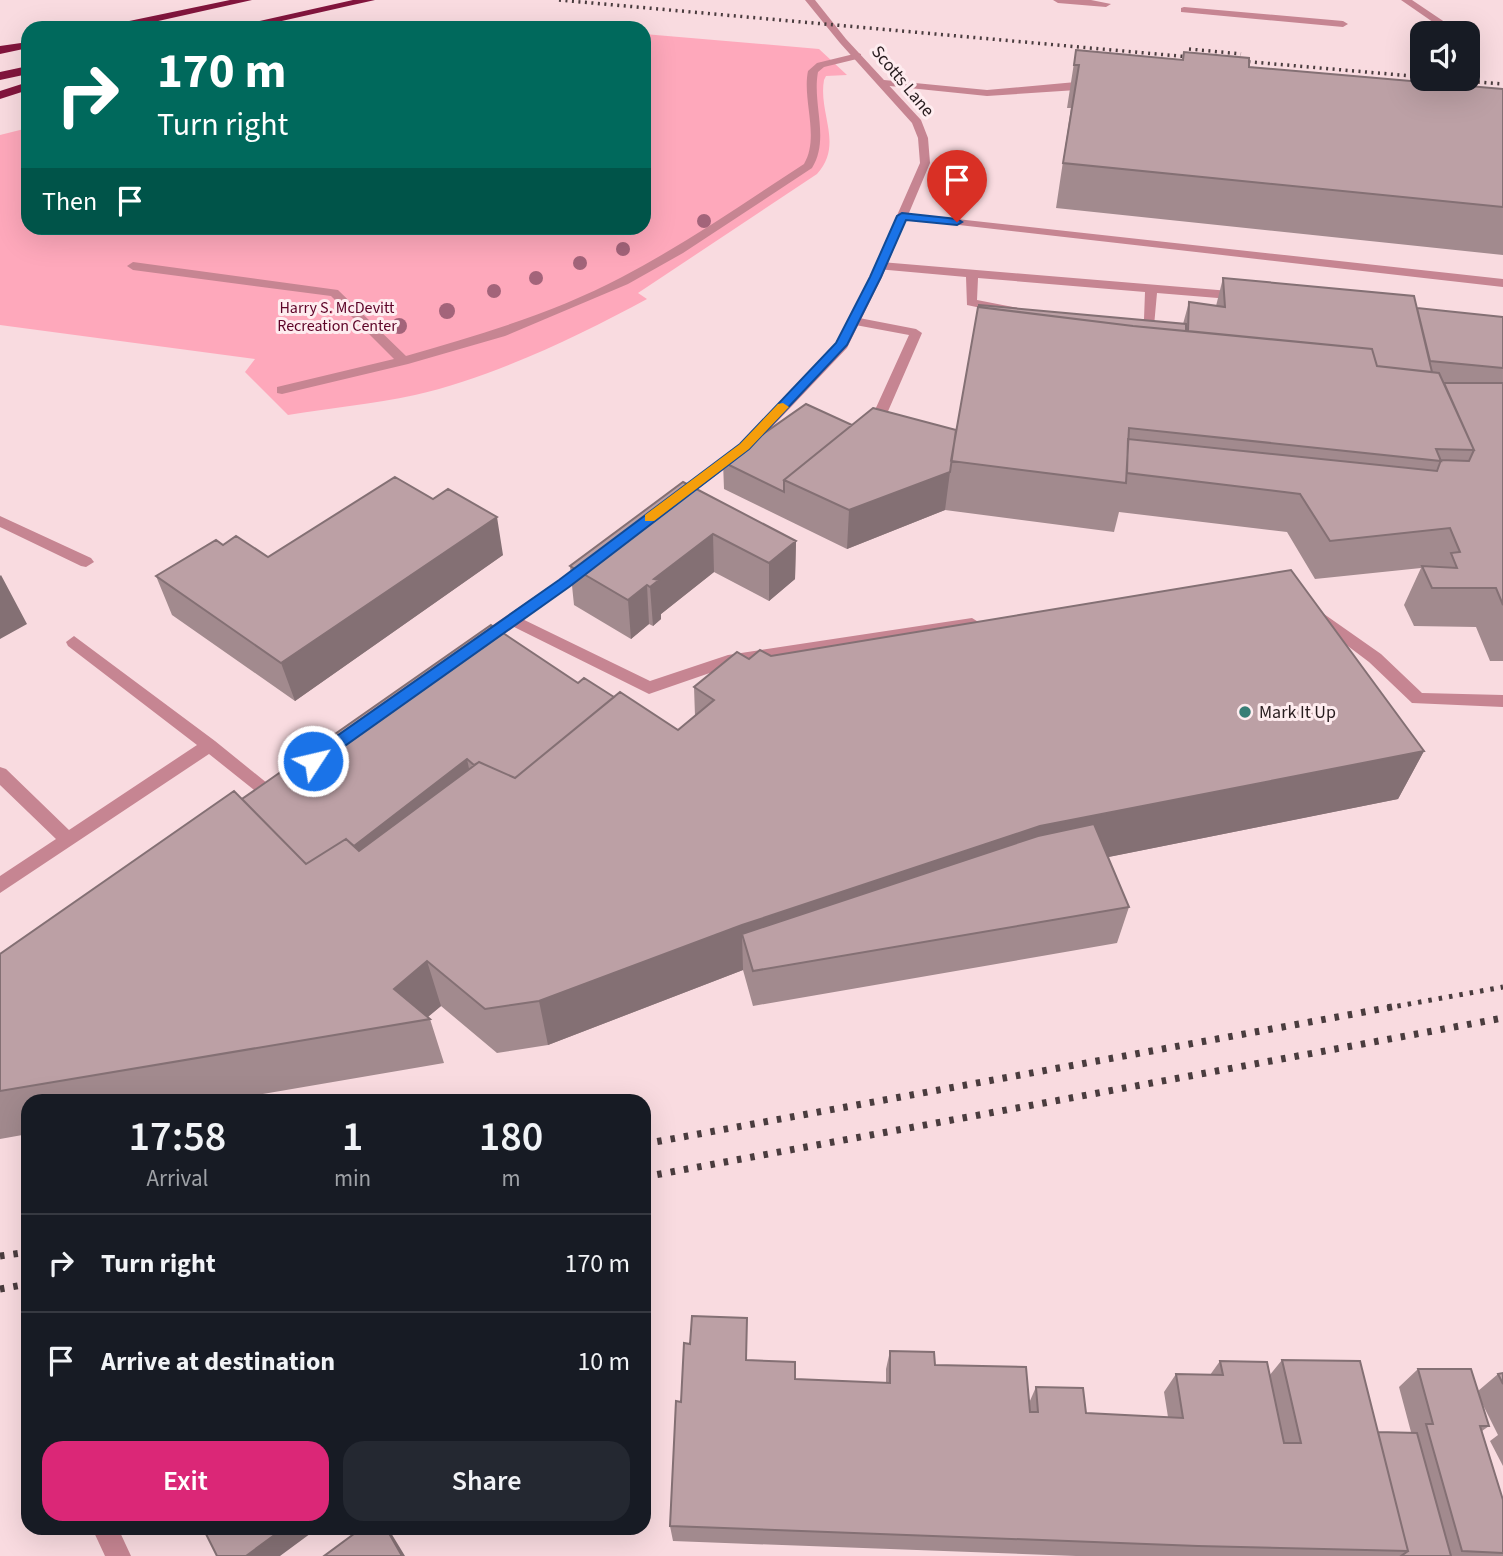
<!DOCTYPE html>
<style>
:root{--surface:#171b24;--page:#242831;--text:#f1f3f6;--muted:#9ea1a6;--line:#363941;--accent:#db2777}
body{margin:0;font-family:"Source Sans 3",sans-serif;background:var(--page);color:var(--text);height:100vh;display:flex;flex-direction:column;font-size:26px;white-space:nowrap}
*{box-sizing:border-box;margin:0}
p{font-size:23px;color:var(--muted)}
.icon{flex:none;width:38px;height:38px;fill:none;stroke:currentColor;stroke-width:2;stroke-linecap:round;stroke-linejoin:round}
.map{position:relative;flex:1;overflow:hidden}
.drawer{position:absolute;left:21px;top:1094px;width:630px;height:441px;display:flex;flex-direction:column;background:var(--surface);border-radius:21px;box-shadow:0 7px 28px #0002}
.drawer>*{flex:none}
.top-card{position:absolute;left:21px;top:21px;width:630px;height:214px;border-radius:21px;box-shadow:0 7px 28px #0002;background:#00695c;color:#fff;overflow:hidden}
.buttons{position:absolute;left:1410px;top:21px;display:grid;gap:14px}
.buttons a{display:grid;place-items:center;width:70px;height:70px;border-radius:14px;background:var(--surface);box-shadow:0 7px 28px #0002;font-size:35px}
.pin{position:absolute;display:grid;place-items:center;width:60px;height:60px;color:#fff;margin:-72px -30px;border-radius:50% 50% 50% 0;rotate:-45deg;box-shadow:0 0 7px #0007}
.pin .icon{rotate:45deg}
.me{position:absolute;width:77px;margin:-38px;rotate:55deg;stroke-linejoin:round;filter:drop-shadow(0 0 5px #0008)}
.turn{display:flex;align-items:center;gap:24px;height:147px;padding:0 21px;font-size:32px}
.turn .icon{width:91px;height:91px;stroke-width:2.5}
.turn b{display:block;font-size:49px;line-height:60px}
.then{display:flex;align-items:center;height:66px;padding:0 21px;background:#0003;gap:14px;font-size:26px}
.eta{display:flex;justify-content:space-evenly;align-items:center;height:119px;text-align:center}
.eta b{font-size:42px;font-weight:600;line-height:49px}
.button{display:flex;gap:14px;margin-top:auto;padding:14px 21px}
.button a{flex:1;height:80px;border-radius:21px;background:var(--accent);color:#fff;font-size:28px;font-weight:600;line-height:80px;text-align:center}
.button a+a{background:var(--page);color:var(--text)}
ul{padding:0;list-style:none}
li{display:flex;align-items:center;gap:21px;height:98px;padding:0 21px;border-top:2px solid var(--line)}
li div{flex:1}
li b{display:block;font-size:26px}
li em{font-style:normal}
.map>svg:first-child{display:block}
.green{fill:#fea8bb}
.lines{fill:none;stroke-linecap:round;stroke-linejoin:round}
.lane{fill:#c68592;fill-rule:evenodd}
.street{fill:#c68592;fill-rule:evenodd}
.highway{fill:#82153d;fill-rule:evenodd}
.rail-far2{stroke:#4a3c3e;stroke-width:3.5;stroke-dasharray:2 4.5;stroke-linecap:butt}
.rail-far1{stroke:#4a3c3e;stroke-width:5;stroke-dasharray:3.5 7;stroke-linecap:butt}
.rail{stroke:#4a3c3e;stroke-width:7;stroke-dasharray:4.5 9;stroke-linecap:butt}
.tree{fill:#a3647a}
.wall{fill:#a28a8e}
.shaded-wall{fill:#847074}
.building{fill:#bca0a5;stroke:#847074;stroke-width:2}
.route{fill:#1a73e8;stroke:#114b97;stroke-width:2}
.slow{fill:#f59e0b}
.poi-dot{fill:#377e76;stroke:#feecef;stroke-width:2.5}
.labels{text-anchor:middle;stroke-width:6;stroke-linejoin:round;paint-order:stroke}
.far-park-label{font-size:16px;fill:#5d0327;stroke:#feecef}
.street-label{font-size:18px;fill:#271c1e;stroke:#feecef}
.poi-label{font-size:18px;fill:#271c1e;stroke:#feecef;text-anchor:start}
</style>
<div class="map">
<svg width="1503" height="1556" viewBox="0 0 1503 1556">
<rect width="100%" height="100%" fill="#f9dbe0"/>
<!-- green -->
<path class="green" d="M644,34L819,49L847,75L826,76L824,80C818,114 844,144 817,174L638,293L647,299C579,336 491,378 415,395C373,404 330,408 288,415L245,372L255,359L0,325V135L28,128V228H644Z"/>
<g class="lines">
<!-- lane -->
<path class="lane" d="M1053,0H1091L1111,4L1106,7L1058,3Z
M1401,0H1412L1461,33H1436V29H1443Z
M1184,7L1343,21L1348,24L1343,27L1181,12V8Z
M858,53L861,54V58L824,67L818,72C812,104 830,139 812,168L683,253L628,284L505,336L408,364L282,394L277,393V387L394,359L331,296L133,270L127,266L133,262L338,290L406,356C479,335 554,313 622,277C685,244 744,203 804,164C820,137 802,100 808,71L817,63Z
M884,80L987,90L1076,82L1097,86L1092,89L987,96L880,85V81Z
M902,213L1503,279V287L898,218L896,216Z
M881,262L1242,292L1248,296L1242,300L1157,293L1154,326L1125,325V319H1144L1145,292L978,278L977,300L1018,308L1020,311L1014,315L967,305L966,277L877,269V263Z
M854,317L916,329L922,333L879,432L872,436L865,432L909,335L850,324L848,321Z
M0,516L91,558L94,562L86,567L81,566L0,527Z
M1314,607L1381,654L1422,693L1503,695V707L1412,703L1369,662L1308,616L1306,612Z
M512,614L650,681L728,655L972,618L980,623L972,628L730,666L649,694L506,623L504,619Z
M74,636L215,741L278,792L275,797H263L209,754L0,893V876L56,839L0,785V767L6,769L69,830L197,745L68,646L66,642Z"/>
<!-- street -->
<path class="street" d="M805,0H815L846,39L921,120L928,138L930,163L882,277L847,348L750,450L679,503H669L667,500L669,497L740,444L836,343L870,277L920,163L918,138L912,123L840,43Z
M588,560L596,565L593,569L486,646H474L472,642L474,638Z
M92,1528H118L131,1556H105Z"/>
<!-- highway -->
<path class="highway" d="M230,0H252L127,28H104L110,25Z
M353,0H375L251,28H229Z
M28,42V48L0,54V46Z
M28,66V74L0,80V72Z
M28,82V90L0,99V91Z"/>
<!-- rail-far2 -->
<path class="rail-far2" d="M559,0L1201,58
M1189,49L1241,54
M1229,60L1423,77
M1439,79L1503,84"/>
<!-- rail-far1 -->
<path class="rail-far1" d="M1387,1008L1503,987"/>
<!-- rail -->
<path class="rail" d="M644,1144L1397,1006
M644,1177L1503,1018
M0,1256L28,1252
M0,1289L28,1284"/>
</g>
<!-- trees -->
<g class="tree">
<circle cx="704" cy="221" r="7"/>
<circle cx="623" cy="249" r="7"/>
<circle cx="580" cy="263" r="7"/>
<circle cx="536" cy="278" r="7"/>
<circle cx="494" cy="291" r="7"/>
<circle cx="447" cy="311" r="8"/>
<circle cx="399" cy="326" r="8"/>
</g>
<!-- wall -->
<path class="wall" d="M1076,50L1182,60L1184,52L1249,67L1503,89V255L1056,208L1071,108H1067Z
M1223,278L1417,308L1503,317V661H1490L1476,627L1414,626L1404,605L1421,568L1315,579L1287,532L1119,512L1114,532L945,510L847,549L724,489L723,462L852,425L956,430L1183,324L1189,302L1216,306Z
M683,482L796,541L795,579L769,601L714,572L661,614V619L653,626L649,624L631,639L574,605L570,566Z
M223,545L268,557L503,555L295,701L172,615L156,576Z
M771,656L1424,751L1398,799L1108,857L1129,907L1117,943L753,1006L743,970L548,1045L497,1053L441,1006L428,1017L430,1019L444,1063L222,1101H28V1134L0,1139V954L242,799L578,683L614,697L678,730L695,716L694,687L749,659Z
M890,1351L935,1365L1029,1403L1036,1387L1086,1413L1168,1417L1164,1392L1176,1374L1210,1375L1220,1361L1269,1376L1282,1360L1378,1432H1411L1399,1387L1418,1369L1478,1391L1498,1374L1503,1373V1466L1490,1441L1498,1435L1482,1403L1489,1426L1482,1431L1503,1500V1556H1076L673,1541L670,1526L681,1402L795,1379L886,1383V1369Z"/>
<!-- shaded-wall -->
<path class="shaded-wall" d="M950,472L945,510L847,549L849,510Z
M497,517L503,555L295,701L281,663Z
M713,534L714,572L661,614V619L653,626L650,587L654,579Z
M796,541L795,579L769,601V563Z
M1,575L27,624L0,639V576Z
M647,585L649,624L631,639L628,600Z
M1424,751L1398,799L1029,873L742,934L743,970L548,1045L539,1001L742,925L1040,826Z
M467,759L475,797L310,874Z
M427,961L441,1006L424,1020L394,989Z
M284,1528H318L280,1556H246Z
M386,1528H388L405,1556H402Z"/>
<!-- building -->
<path class="building" d="M1076,50L1183,60L1184,52L1249,58V67L1503,89V207L1063,163L1079,65H1074Z
M1223,278L1414,296L1432,372L1377,366L1372,349L1188,331L1189,302L1225,307Z
M979,305L1186,324V331L1133,326L979,307Z
M978,307L1133,326L1372,349L1377,366L1439,373L1474,450L1436,449L1441,461L1129,428L1126,483L951,461Z
M1417,308L1503,317V368L1430,361Z
M1444,383H1503V605L1496,588H1432L1422,566L1457,568L1451,553L1460,552L1450,528L1330,541L1300,494L1127,473L1128,439L1437,471L1441,460L1469,461L1474,450Z
M806,404L852,425L784,480V492L723,462Z
M873,408L956,430L950,472L849,510L784,480Z
M395,477L433,499L448,489L497,517L281,663L156,576L216,540L223,545L236,536L268,557Z
M683,482L796,541L769,563L713,534L654,579L659,580L650,587L647,585L628,600L570,566Z
M1291,570L1424,751L1040,826L742,925L539,1001L485,1009L427,961L394,989L430,1019L0,1091V954L234,791L306,864L346,839L359,851L479,762L515,778L620,692L678,730L714,700L694,687L737,652L749,659L760,650L771,656Z
M491,625L578,683L584,678L614,697L515,778L479,762L474,765L467,759L354,846L346,839L306,864L242,799Z
M1094,824L1129,907L753,971L742,934L1038,836Z
M692,1316L747,1318L746,1360L795,1362V1379L890,1383V1351L934,1352L935,1365L1026,1367L1030,1412H1038L1036,1387L1083,1388L1086,1413L1183,1418L1176,1374L1223,1375L1220,1361L1267,1362L1284,1443H1301L1282,1360L1360,1361L1408,1551L1198,1546L670,1526L676,1401L681,1402L684,1343L690,1344Z
M1418,1369H1471L1489,1426H1480L1503,1500V1553L1462,1551L1426,1424H1433Z
M1503,1373V1384L1498,1374Z
M1378,1432L1417,1433L1451,1556H1401L1408,1551Z
M203,1528H284L246,1556H217Z
M362,1528H386L402,1556H324Z"/>
<!-- route -->
<path class="route" d="M902,213L957,219L962,222L957,225L906,220L881,277L847,345L749,449L569,587L318,765H307L305,761L307,757L559,580L740,444L836,343L870,277L897,216Z"/>
<!-- slow -->
<path class="slow" d="M783,403L789,407L787,409L749,449L654,521H645V515L740,444L778,404Z"/>
<!-- markers -->
<circle class="poi-dot" cx="1245" cy="712" r="7"/>
<g class="labels">
<!-- far-park labels -->
<g class="far-park-label">
<text x="337" y="313">Harry S. McDevitt<tspan x="337" dy="18">Recreation Center</tspan></text>
</g>
<!-- street labels -->
<g class="street-label">
<text transform="translate(903 81) rotate(50)" y="6">Scotts Lane</text>
</g>
<!-- poi labels -->
<g class="poi-label">
<text x="1259" y="718">Mark It Up</text>
</g>
</g>
</svg>
<div class="buttons">
<a><svg class="icon" aria-label="sound" viewBox="0 0 24 24"><path d="M4 9h4l5-4v14l-5-4H4zM17 9q2 3 0 6"/></svg></a>
</div>
<div class="pin" style="left:957px;top:222px;background:#d93025"><svg class="icon" aria-label="arrive" viewBox="0 0 24 24"><path d="M6 21V4h12l-3 4 3 4H6"/></svg></div>
<svg class="me" style="left:313px;top:761px" viewBox="-20 -20 40 40"><circle r="17" fill="#1a73e8" stroke="#fff" stroke-width="3"/><path d="M0-11L8 9 0 5-8 9z" fill="#fff"/></svg>
<div class="top-card">
<div class="turn"><svg class="icon" aria-label="right" viewBox="0 0 24 24"><path d="M7 20v-9h11M14 6l5 5-5 5"/></svg><div><b>170 m</b>Turn right</div></div>
<div class="then">Then<svg class="icon" aria-label="arrive" viewBox="0 0 24 24"><path d="M6 21V4h12l-3 4 3 4H6"/></svg></div>
</div>
<section class="drawer">
<div class="eta">
<div><b>17:58</b><p>Arrival</p></div>
<div><b>1</b><p>min</p></div>
<div><b>180</b><p>m</p></div>
</div>
<ul>
<li><svg class="icon" aria-label="right" viewBox="0 0 24 24"><path d="M7 20v-9h11M14 6l5 5-5 5"/></svg><div><b>Turn right</b></div><em>170 m</em></li>
<li><svg class="icon" aria-label="arrive" viewBox="0 0 24 24"><path d="M6 21V4h12l-3 4 3 4H6"/></svg><div><b>Arrive at destination</b></div><em>10 m</em></li>
</ul>
<div class="button"><a>Exit</a><a>Share</a></div>
</section>
</div>
